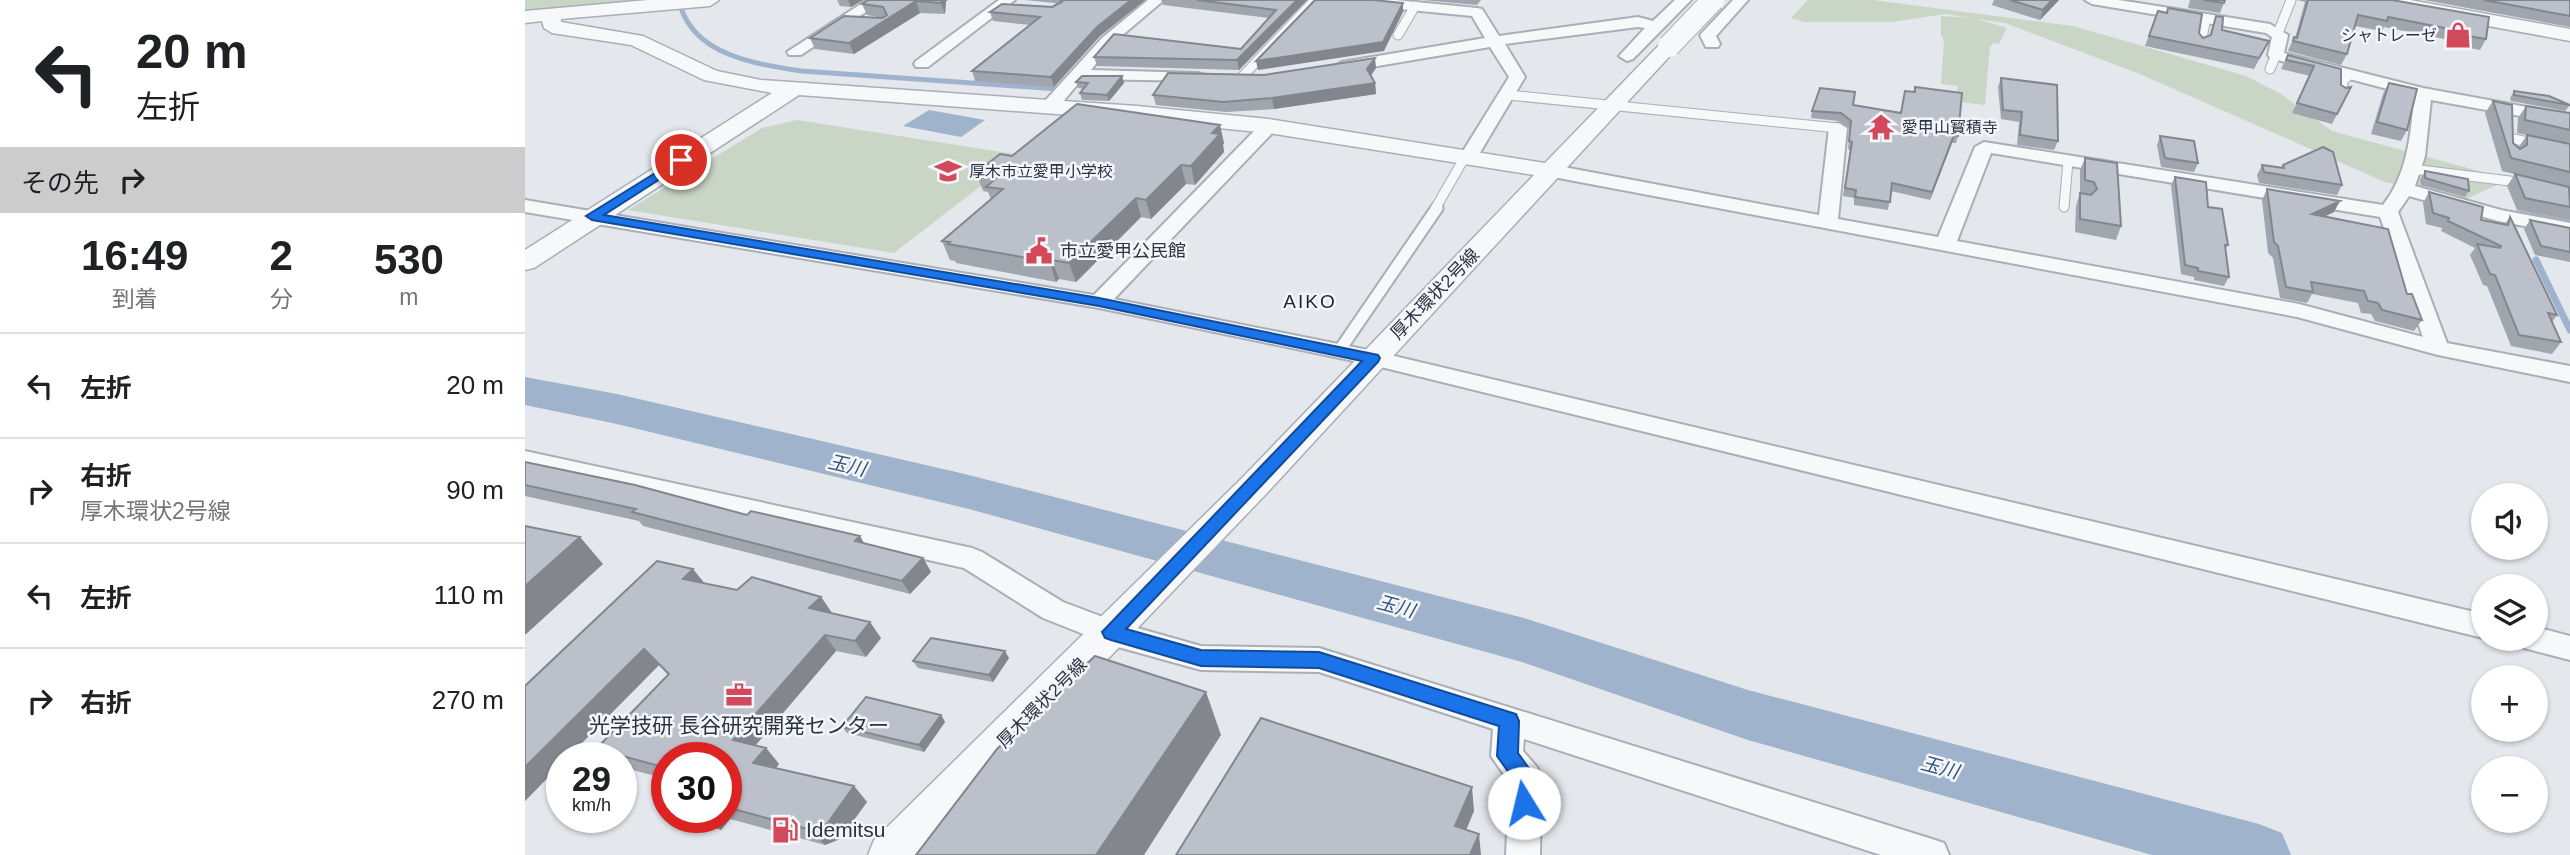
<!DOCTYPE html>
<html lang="ja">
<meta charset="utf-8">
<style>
:root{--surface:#fff;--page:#f6f6f6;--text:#202124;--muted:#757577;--line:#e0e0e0}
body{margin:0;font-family:Arial,"Noto Sans JP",sans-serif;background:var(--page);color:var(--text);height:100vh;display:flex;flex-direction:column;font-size:26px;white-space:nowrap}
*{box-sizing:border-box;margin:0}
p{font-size:23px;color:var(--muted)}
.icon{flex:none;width:38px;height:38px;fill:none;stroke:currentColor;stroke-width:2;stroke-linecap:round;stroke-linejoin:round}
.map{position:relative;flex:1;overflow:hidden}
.drawer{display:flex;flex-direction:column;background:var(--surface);width:525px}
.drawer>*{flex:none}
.top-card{background:#fff;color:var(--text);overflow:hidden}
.tools{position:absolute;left:1946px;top:483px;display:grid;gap:14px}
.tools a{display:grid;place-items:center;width:77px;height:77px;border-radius:50%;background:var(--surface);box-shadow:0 2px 5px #0004;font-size:35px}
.speed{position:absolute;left:21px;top:742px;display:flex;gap:14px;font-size:35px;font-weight:700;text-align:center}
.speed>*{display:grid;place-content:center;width:91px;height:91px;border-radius:50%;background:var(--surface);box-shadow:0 2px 5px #0004;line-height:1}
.speed small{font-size:18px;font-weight:400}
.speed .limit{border:10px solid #d22;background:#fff;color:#111}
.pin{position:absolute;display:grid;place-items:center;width:60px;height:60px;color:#fff;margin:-30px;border:4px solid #fff;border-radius:50%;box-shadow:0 2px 7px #0007}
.me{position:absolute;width:77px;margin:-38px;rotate:351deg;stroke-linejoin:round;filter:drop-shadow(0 0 5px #0008)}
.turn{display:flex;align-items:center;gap:24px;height:147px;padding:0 21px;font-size:32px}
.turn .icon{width:91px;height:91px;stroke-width:2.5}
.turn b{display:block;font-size:49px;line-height:60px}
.then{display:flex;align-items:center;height:66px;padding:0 21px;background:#0003;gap:14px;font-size:26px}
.eta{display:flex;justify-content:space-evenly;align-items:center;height:119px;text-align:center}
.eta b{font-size:42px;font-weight:700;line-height:49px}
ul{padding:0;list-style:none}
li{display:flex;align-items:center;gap:21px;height:105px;padding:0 21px;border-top:2px solid var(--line)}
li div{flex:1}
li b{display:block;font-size:26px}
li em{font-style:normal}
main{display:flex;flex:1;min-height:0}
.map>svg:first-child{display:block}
.green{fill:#c9d6c5}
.water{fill:#9fb4cc}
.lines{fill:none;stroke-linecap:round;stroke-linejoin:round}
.stream-far1{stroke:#9fb4cc;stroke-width:5}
.stream{stroke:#9fb4cc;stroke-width:7}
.river{fill:#9fb4cc;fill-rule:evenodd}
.service-far1-casing{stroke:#a9aeb7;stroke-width:11}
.service-casing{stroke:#a9aeb7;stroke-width:15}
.minor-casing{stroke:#a9aeb7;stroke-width:4}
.tertiary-casing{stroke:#a9aeb7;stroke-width:3}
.service-far1{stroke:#f7f8fa;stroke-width:9}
.service{stroke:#f7f8fa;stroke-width:11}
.minor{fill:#f7f8fa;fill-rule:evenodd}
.tertiary{fill:#f7f8fa;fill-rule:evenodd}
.tertiary-bridge-casing{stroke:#a9aeb7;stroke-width:24;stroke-linecap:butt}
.tertiary-bridge{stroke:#f7f8fa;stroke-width:22}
.wall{fill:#a1a5ae}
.shaded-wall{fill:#83868d}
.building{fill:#bbc0ca;stroke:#83868d;stroke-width:2}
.route{fill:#1a73e8;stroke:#114b97;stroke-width:2}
.labels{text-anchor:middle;stroke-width:5;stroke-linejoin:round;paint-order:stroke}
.far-poi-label{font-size:16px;fill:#2b3445;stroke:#f4f6f9;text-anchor:start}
.poi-label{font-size:18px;fill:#2b3445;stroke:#f4f6f9;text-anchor:start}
.street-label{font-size:18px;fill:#2b3445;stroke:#f4f6f9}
.neighbourhood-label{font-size:19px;letter-spacing:2px;fill:#1d2536;stroke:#f4f6f9}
.water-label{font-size:19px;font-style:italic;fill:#34527a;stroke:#f4f6f9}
.near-poi-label{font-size:21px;fill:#2b3445;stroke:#f4f6f9}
</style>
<main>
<section class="drawer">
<div class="top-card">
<div class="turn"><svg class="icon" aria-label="left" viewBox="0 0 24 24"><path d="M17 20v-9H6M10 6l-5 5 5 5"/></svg><div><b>20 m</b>左折</div></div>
<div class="then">その先<svg class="icon" aria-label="right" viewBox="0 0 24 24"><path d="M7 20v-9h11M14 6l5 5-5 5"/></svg></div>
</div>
<div class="eta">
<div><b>16:49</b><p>到着</p></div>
<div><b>2</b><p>分</p></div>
<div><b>530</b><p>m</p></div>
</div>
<ul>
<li><svg class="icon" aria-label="left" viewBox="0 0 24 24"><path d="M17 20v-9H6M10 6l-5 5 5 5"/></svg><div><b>左折</b></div><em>20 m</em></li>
<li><svg class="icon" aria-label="right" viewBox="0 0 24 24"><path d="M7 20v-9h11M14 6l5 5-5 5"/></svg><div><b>右折</b><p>厚木環状2号線</p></div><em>90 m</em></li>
<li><svg class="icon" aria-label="left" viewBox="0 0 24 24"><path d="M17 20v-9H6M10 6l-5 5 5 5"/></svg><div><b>左折</b></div><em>110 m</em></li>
<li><svg class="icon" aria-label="right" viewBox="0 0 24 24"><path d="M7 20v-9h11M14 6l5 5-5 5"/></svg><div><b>右折</b></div><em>270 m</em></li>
</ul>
</section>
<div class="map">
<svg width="2045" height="855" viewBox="0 0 2045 855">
<rect width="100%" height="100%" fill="#e4e7ec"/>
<!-- green -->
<path class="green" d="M0,0H147L0,13Z
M1283,0H1348L1548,26L1721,76L1756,94L1807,131L2045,196L1978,182L1941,199L1860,182L1615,74L1480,23L1452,19L1482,28L1474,44L1469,43L1465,47L1460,105L1434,102L1430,99L1433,86L1416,84L1419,41L1416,35V16L1446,18L1420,14L1367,22H1279L1266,18Z
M272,120L496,155L369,253L103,210L237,128Z"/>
<!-- water -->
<path class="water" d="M404,110L460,120L436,137L378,126Z"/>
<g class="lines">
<!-- stream-far1 -->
<path class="stream-far1" d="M155,5C170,56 231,64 277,71L533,89"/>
<!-- stream -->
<path class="stream" d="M1993,214L2045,223
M2011,260L2045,330"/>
<!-- river -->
<path class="river" d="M0,377L92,394L444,475L999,618L1223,690L1734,824L1757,833L1766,855H1627L1223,740L997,662L444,509L92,424L0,405Z"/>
<!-- service-far1 casing -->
<g class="service-far1-casing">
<path id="service-far1" d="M1753,33L1766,0
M873,35L890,6
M1676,42L1681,19
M1745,69L1751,55
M716,78L790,0
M1817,91L1818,81L1823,76
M983,95L1313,128
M1987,152L1986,140L1989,139L2045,151
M1887,169L2001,183
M1539,207L1543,161
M910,209L941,155"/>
</g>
<!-- service casing -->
<g class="service-casing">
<path id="service" d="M814,351L912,208"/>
</g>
<!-- minor casing -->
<g class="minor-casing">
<path id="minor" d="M342,0H359L276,55H264L262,52Z
M474,0H490L403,67H391L389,64L391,61Z
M623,0H639L587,44L566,70L673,73L679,75L681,78L679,81L557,79L531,110H519L516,106L519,102L577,38Z
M816,0H870L952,8L957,9L974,36L1113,17L1128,21L1150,0H1166L1108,59L1102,61L1094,56L1120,28L1113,27L980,44L1000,77L953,156L944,161L935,156L984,77L965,47L817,72L809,67L817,62L960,38L947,16L823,4Z
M1208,0H1223L1191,36L1195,44L1193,47H1181L1175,35Z
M1560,0H1594L1745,24L1763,35L1759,53L1763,54L1898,88L2045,115V125L1906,100L1900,156L1890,186L1976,210L2045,223V235L1973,221L1884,196L1873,212L1922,343L2045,366V382L1913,355L1772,317L1028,177L1019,171L1028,165L1294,215L1304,128L1313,123L1322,128L1313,219L1413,237L1450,147L1459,142L1858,205C1882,175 1886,135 1889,96L1745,58L1743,55L1747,37L1741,33L1567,4ZM1466,153L1855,217L1898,337L1774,304L1432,241Z
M744,121L750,122L753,126L750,130L589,299L848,351L1958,614V638L848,365L574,308L0,212V200L569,295L738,122Z
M0,451L447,548L457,552L538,602L591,622L676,646L794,648L1407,839L1419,843L1424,855H1356L999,739L998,751L1012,767L1016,777L1015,855H981L984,782L966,756L968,729L794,672L676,670L586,645L518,618L439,568L0,469Z
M2011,627L2045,636V660L1999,648L1994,639H2011Z"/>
</g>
<!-- tertiary casing -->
<g class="tertiary-casing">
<path id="tertiary" d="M123,0H194L185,6L36,19V22L118,36L192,71L236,80L612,106L744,119L1020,163L1137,42H1151L1154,46L742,493L395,855H343L349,840L718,477L1009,175L744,133L612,120L274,95L9,268L0,270V250L247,93L179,80L106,45L27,33L19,28L17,21L0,23V11Z
M1845,0H1885L2045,29V41L1854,6Z"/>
</g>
<!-- service-far1 -->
<use href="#service-far1" class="service-far1"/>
<!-- service -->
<use href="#service" class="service"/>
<!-- minor -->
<use href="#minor" class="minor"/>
<!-- tertiary -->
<use href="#tertiary" class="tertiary"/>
<!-- tertiary-bridge casing -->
<g class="tertiary-bridge-casing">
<path id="tertiary-bridge" d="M1144,46L1188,0"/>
</g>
<!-- tertiary-bridge -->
<use href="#tertiary-bridge" class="tertiary-bridge"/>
</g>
<!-- wall -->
<path class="wall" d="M312,0H338L326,7L315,6Z
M343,0H423L421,1L420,14L395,13L329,54L290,49L285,38L358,18L342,15L337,4Z
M499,0H620L575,36L529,87L450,81L447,71L505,25L468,21L465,12L527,7L532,5L530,3Z
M636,0H782L714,70L572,66L569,57L716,49L744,18L638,5Z
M897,0H956L952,5Z
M1469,0H1534L1515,20L1467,5Z
M1665,0H1700L1695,13L1663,8Z
M1772,0H1867L1961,39L1955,50L1924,44V40L1859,27L1857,31L1830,26L1822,54L1816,65L1763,51L1769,37L1770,38L1780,2Z
M1899,0H2045V27Z
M1643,8L1674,33L1678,38L1684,36L1691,16L1697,30L1744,41L1729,69L1620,46L1633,11L1641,12Z
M1763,55L1816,69V85L1821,88L1826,87L1807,124L1767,113L1785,76L1756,69Z
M851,68L846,76L850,83L851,94L749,109L701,112L631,105L628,95L739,75Z
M597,76L599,83L584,101L557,100L555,93L559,89L553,88L551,82Z
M1476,78L1533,141L1529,150L1492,145L1494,122L1476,119L1473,87Z
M1864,83L1882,130L1876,141L1846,134L1858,94Z
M1989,91L2045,105L2040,111L1986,101L1985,98Z
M1968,101L1988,143L1993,148L2002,135L2040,143L1992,133L1993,118L2001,106L2045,113V187L1977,171L1960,113Z
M1328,105L1433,136L1431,143H1427L1405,200L1366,191L1363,210L1329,205V198L1318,196L1325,150L1323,149L1325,128L1314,121L1286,118L1287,111Z
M1635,136L1673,163L1669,172L1636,167L1632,145Z
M699,143L698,145L699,152L670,185L661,184L626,219L616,217L551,282L534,279L531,282L431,263L430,261L425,260L417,241L466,199L463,192L458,191L451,173L487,156Z
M1560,158L1596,226L1591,240L1550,232L1551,206L1555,193L1558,194L1555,193V170Z
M1737,165L1757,167L1758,165L1817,185L1812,195L1734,183L1732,175Z
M1900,171L1944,191L1940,197L1896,185L1895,180Z
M1990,174L2045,189V220L1992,210L1982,186Z
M1650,177L1683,207L1703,245L1700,250L1704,277L1699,286L1669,280V277L1656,274L1646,185Z
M1742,189L1809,212L1799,217L1882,294L1897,320L1889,331L1850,321L1846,314L1836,313L1833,303L1787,294L1782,303L1755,298L1748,258L1743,253L1737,200Z
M1904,192L1956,220L1980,224L1985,217L2032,315L2027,322L2036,342L2027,354L1986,346L1962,286L1958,285L1945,255L1950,248L1916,231L1917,228L1901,224L1898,203Z
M2005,220L2045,228V262L2010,255L1999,229Z
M0,462L398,558L406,572L385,594L118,526L114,521L0,496Z
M179,583L212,590L296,597L307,613L356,638L341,657L311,651L230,746L241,748L254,764L251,768L329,786L342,802L315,839L300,845L205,819L196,830L156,818L155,817H201V758H142V779L96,767V758H80L71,749L143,675L134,665L42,758H37V763L0,801V686Z
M484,658L468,682L393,668L388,661Z
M416,715L420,722L399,752L322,733L317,727Z"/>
<!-- shaded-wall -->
<path class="shaded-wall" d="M323,0H338L326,7Z
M416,0H423L421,1L420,14L416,3Z
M606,0H620L575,36L529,87L526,77L572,27Z
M772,0H782L714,70L712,60Z
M1527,0H1534L1515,20L1518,10Z
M391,1L395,13L329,54L324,43Z
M878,3V12L859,51L733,70L731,61Z
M850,58L851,68L843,79L842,69Z
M597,76L599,83L584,101L582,95Z
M850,83L851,94L749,109L747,98Z
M695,125L699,143L698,145L699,152L670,185L666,166L687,133Z
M1429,135L1427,143L1405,200L1407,192Z
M656,165L661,184L626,219L621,200Z
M611,198L616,217L551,282L544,263Z
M1815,201L1809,212L1781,225L1787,214Z
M527,260L534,279L531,282L525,262Z
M335,536L343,550L330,541Z
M55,537L78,564L0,635V586Z
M398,558L406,572L385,594L377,581Z
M168,569L181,585L158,579Z
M296,597L307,613L284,608Z
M345,622L356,638L341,657L330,641Z
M300,635L311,651L222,755L208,740Z
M119,649L134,665L42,758H37V763L0,801V767Z
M480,651L484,658L468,682L464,675Z
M681,692L696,735L619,855H571Z
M416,715L420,722L399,752L394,745Z
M241,748L254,764L242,778L228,763Z
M329,786L342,802L315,839L300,845L286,830Z
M947,787L949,811L933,850L930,826Z
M201,816L205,819L196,830L183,817H201Z
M954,834L956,855H945Z"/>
<!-- building -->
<path class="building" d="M343,0H416V3L391,1L324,43L285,38L319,16L357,18L362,15L358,7L337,4Z
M535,0H606L572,27L526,77L447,71L515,17L465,12L477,4L527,7L537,2Z
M672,0H772L712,60L569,57L589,34L716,49L751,10Z
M790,0H848L878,3L858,42L731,61Z
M1485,0H1527L1518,10Z
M1679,0H1700L1699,3Z
M1783,0H1867L1964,17L1961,39L1930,34V30L1863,17L1862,21L1833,15L1822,54L1768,41L1769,37L1772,38Z
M1959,0H2045V16Z
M1643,8L1677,14L1674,33L1678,38L1686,35L1691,16L1698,17L1697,30L1744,41L1734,58L1624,36L1633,11L1642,13Z
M1763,55L1816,69V85L1821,88L1826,87L1812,114L1772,103L1789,66L1761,60Z
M850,58L842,69L850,83L747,98L698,102L628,95L643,73L739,75Z
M557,76H597L582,95L555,93L563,83L551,82Z
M1476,78L1532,85L1533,141L1495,135L1497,112L1478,110Z
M1864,83L1892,89L1882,130L1852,122Z
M1390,87L1437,93L1433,136L1429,135L1407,192L1367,183L1365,202L1330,197L1331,190L1320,188L1327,142L1324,141L1326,121L1316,113L1287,111L1295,88L1330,92L1328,105L1376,113L1380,91L1390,92Z
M1989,91L2024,96L2045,105L1989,95Z
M1968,101L1987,105L1988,143L1995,149L2002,145V135L2045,144V172L1986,158Z
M552,104L695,125L687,133L695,134L666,166L656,165L621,200L611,198L544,263L527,260L525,262L423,244L425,242L417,241L478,189L461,187L474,176L451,173L475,154L487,156Z
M2001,106L2045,113V130L2000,120Z
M1635,136L1669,141L1673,163L1640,158Z
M1798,147L1808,152L1817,185L1739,172L1737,165L1759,168L1758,165Z
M1560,158L1592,163L1596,226L1555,219V193L1566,195L1572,189L1569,182L1560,180Z
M1900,171L1943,179L1944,191L1900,178Z
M1990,174L2044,187L2045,207L2000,198Z
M1650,177L1681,182L1683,207L1697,209L1703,245H1700L1704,277L1673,271V268L1660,265Z
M1742,189L1815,201L1787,214L1863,229L1882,294H1887L1897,320L1857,310L1853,303L1843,301L1839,291L1786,282L1788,292L1761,287L1753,246L1749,242Z
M1904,192L1958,207L1956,220L1983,225L1985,217L2032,315L2023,313L2036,342L1994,335L1970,275L1965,274L1952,244L1975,248L1976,246L1923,221L1924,218L1908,213Z
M2005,220L2045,228V252L2016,246Z
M0,462L110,485L222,515L226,511L335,536L330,541L398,558L377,581L107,512L111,509L0,485Z
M0,526L55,537L0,586Z
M132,561L168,569L158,579L212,590L227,577L296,597L284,608L345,622L330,641L300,635L208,740L241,748L228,763L329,786L302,824L286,830L201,807V758H142V768L71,749L144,674L119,649L0,767V686Z
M406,638L480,651L464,675L388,661Z
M570,656L681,692L571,855H391L472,749Z
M341,697L416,715L394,745L317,727Z
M736,718L947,787L930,826L954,834L945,855H651Z"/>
<!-- route -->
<path class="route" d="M156,157L160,158V163L79,215L574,298L853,355L855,358L853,362L601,629L676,650L794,652L991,714L994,721L993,753L1010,777V803L1007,810L999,813L991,810L988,803L989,780L972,756L974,726L794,668L676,666L586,640L580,638L577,632L837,361L574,306L67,220L61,216Z"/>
<!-- icons -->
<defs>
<g id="shop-bare" transform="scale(2.1)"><path d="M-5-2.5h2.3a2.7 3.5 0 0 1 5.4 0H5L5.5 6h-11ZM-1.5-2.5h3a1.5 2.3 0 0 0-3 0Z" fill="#d1495b" stroke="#f4f6f9" stroke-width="2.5" paint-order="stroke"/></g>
<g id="temple-bare" transform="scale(2.1)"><path d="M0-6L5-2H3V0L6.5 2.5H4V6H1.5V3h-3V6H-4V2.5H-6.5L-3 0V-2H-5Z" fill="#d1495b" stroke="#f4f6f9" stroke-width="2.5" paint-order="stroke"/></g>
<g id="school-bare" transform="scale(2.1)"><path d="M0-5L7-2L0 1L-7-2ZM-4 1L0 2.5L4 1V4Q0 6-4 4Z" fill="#d1495b" stroke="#f4f6f9" stroke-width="2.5" paint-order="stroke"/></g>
<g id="civic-bare" transform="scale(2.1)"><path d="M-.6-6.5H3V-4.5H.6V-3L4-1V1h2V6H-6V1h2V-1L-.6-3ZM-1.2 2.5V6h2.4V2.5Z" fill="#d1495b" stroke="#f4f6f9" stroke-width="2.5" paint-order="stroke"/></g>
<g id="office-bare" transform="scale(2.1)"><path d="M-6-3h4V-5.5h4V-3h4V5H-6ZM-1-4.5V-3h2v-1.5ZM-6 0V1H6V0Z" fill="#d1495b" stroke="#f4f6f9" stroke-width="2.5" paint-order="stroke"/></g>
<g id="fuel-bare" transform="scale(2.1)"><path d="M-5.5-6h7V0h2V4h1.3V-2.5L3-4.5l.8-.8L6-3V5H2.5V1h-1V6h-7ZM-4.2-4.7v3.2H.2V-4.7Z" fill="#d1495b" stroke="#f4f6f9" stroke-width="2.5" paint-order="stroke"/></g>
</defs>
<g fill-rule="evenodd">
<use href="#shop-bare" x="1933" y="35"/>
<use href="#temple-bare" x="1356" y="127"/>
<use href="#school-bare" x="423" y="171"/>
<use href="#civic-bare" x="514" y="251"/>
<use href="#office-bare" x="214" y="695"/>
<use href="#fuel-bare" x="260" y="830"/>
</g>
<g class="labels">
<!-- far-poi labels -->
<g class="far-poi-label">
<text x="1912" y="41" text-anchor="end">シャトレーゼ</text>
<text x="1377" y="133">愛甲山寳積寺</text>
<text x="444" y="177">厚木市立愛甲小学校</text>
</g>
<!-- poi labels -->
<g class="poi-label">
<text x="535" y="257">市立愛甲公民館</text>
</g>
<!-- street labels -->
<g class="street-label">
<text transform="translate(910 294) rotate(-46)" y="6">厚木環状2号線</text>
<text transform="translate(517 703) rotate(-45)" y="6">厚木環状2号線</text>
</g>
<!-- neighbourhood labels -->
<g class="neighbourhood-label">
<text x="785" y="308">AIKO</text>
</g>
<!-- water labels -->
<g class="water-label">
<text transform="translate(322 465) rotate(13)" y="7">玉川</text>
<text transform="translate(871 606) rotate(15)" y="7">玉川</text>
<text transform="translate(1415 767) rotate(15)" y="7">玉川</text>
</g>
<!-- near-poi labels -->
<g class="near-poi-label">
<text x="214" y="733">光学技研 長谷研究開発センター</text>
<text x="281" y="837" text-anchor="start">Idemitsu</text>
</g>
</g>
</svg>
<div class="tools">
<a><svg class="icon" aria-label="sound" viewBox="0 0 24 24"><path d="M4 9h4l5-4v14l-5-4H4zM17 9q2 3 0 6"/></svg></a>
<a><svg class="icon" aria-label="layers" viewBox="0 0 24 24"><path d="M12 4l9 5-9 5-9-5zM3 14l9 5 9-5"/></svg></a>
<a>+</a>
<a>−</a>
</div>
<div class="speed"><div>29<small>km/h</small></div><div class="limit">30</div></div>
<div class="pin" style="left:156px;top:160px;background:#d93025"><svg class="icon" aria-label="arrive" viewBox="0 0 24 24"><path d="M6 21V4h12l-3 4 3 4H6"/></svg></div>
<svg class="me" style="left:999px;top:803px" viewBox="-20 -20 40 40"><circle r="19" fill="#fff"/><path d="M0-13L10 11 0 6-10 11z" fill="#1a73e8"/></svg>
</div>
</main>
